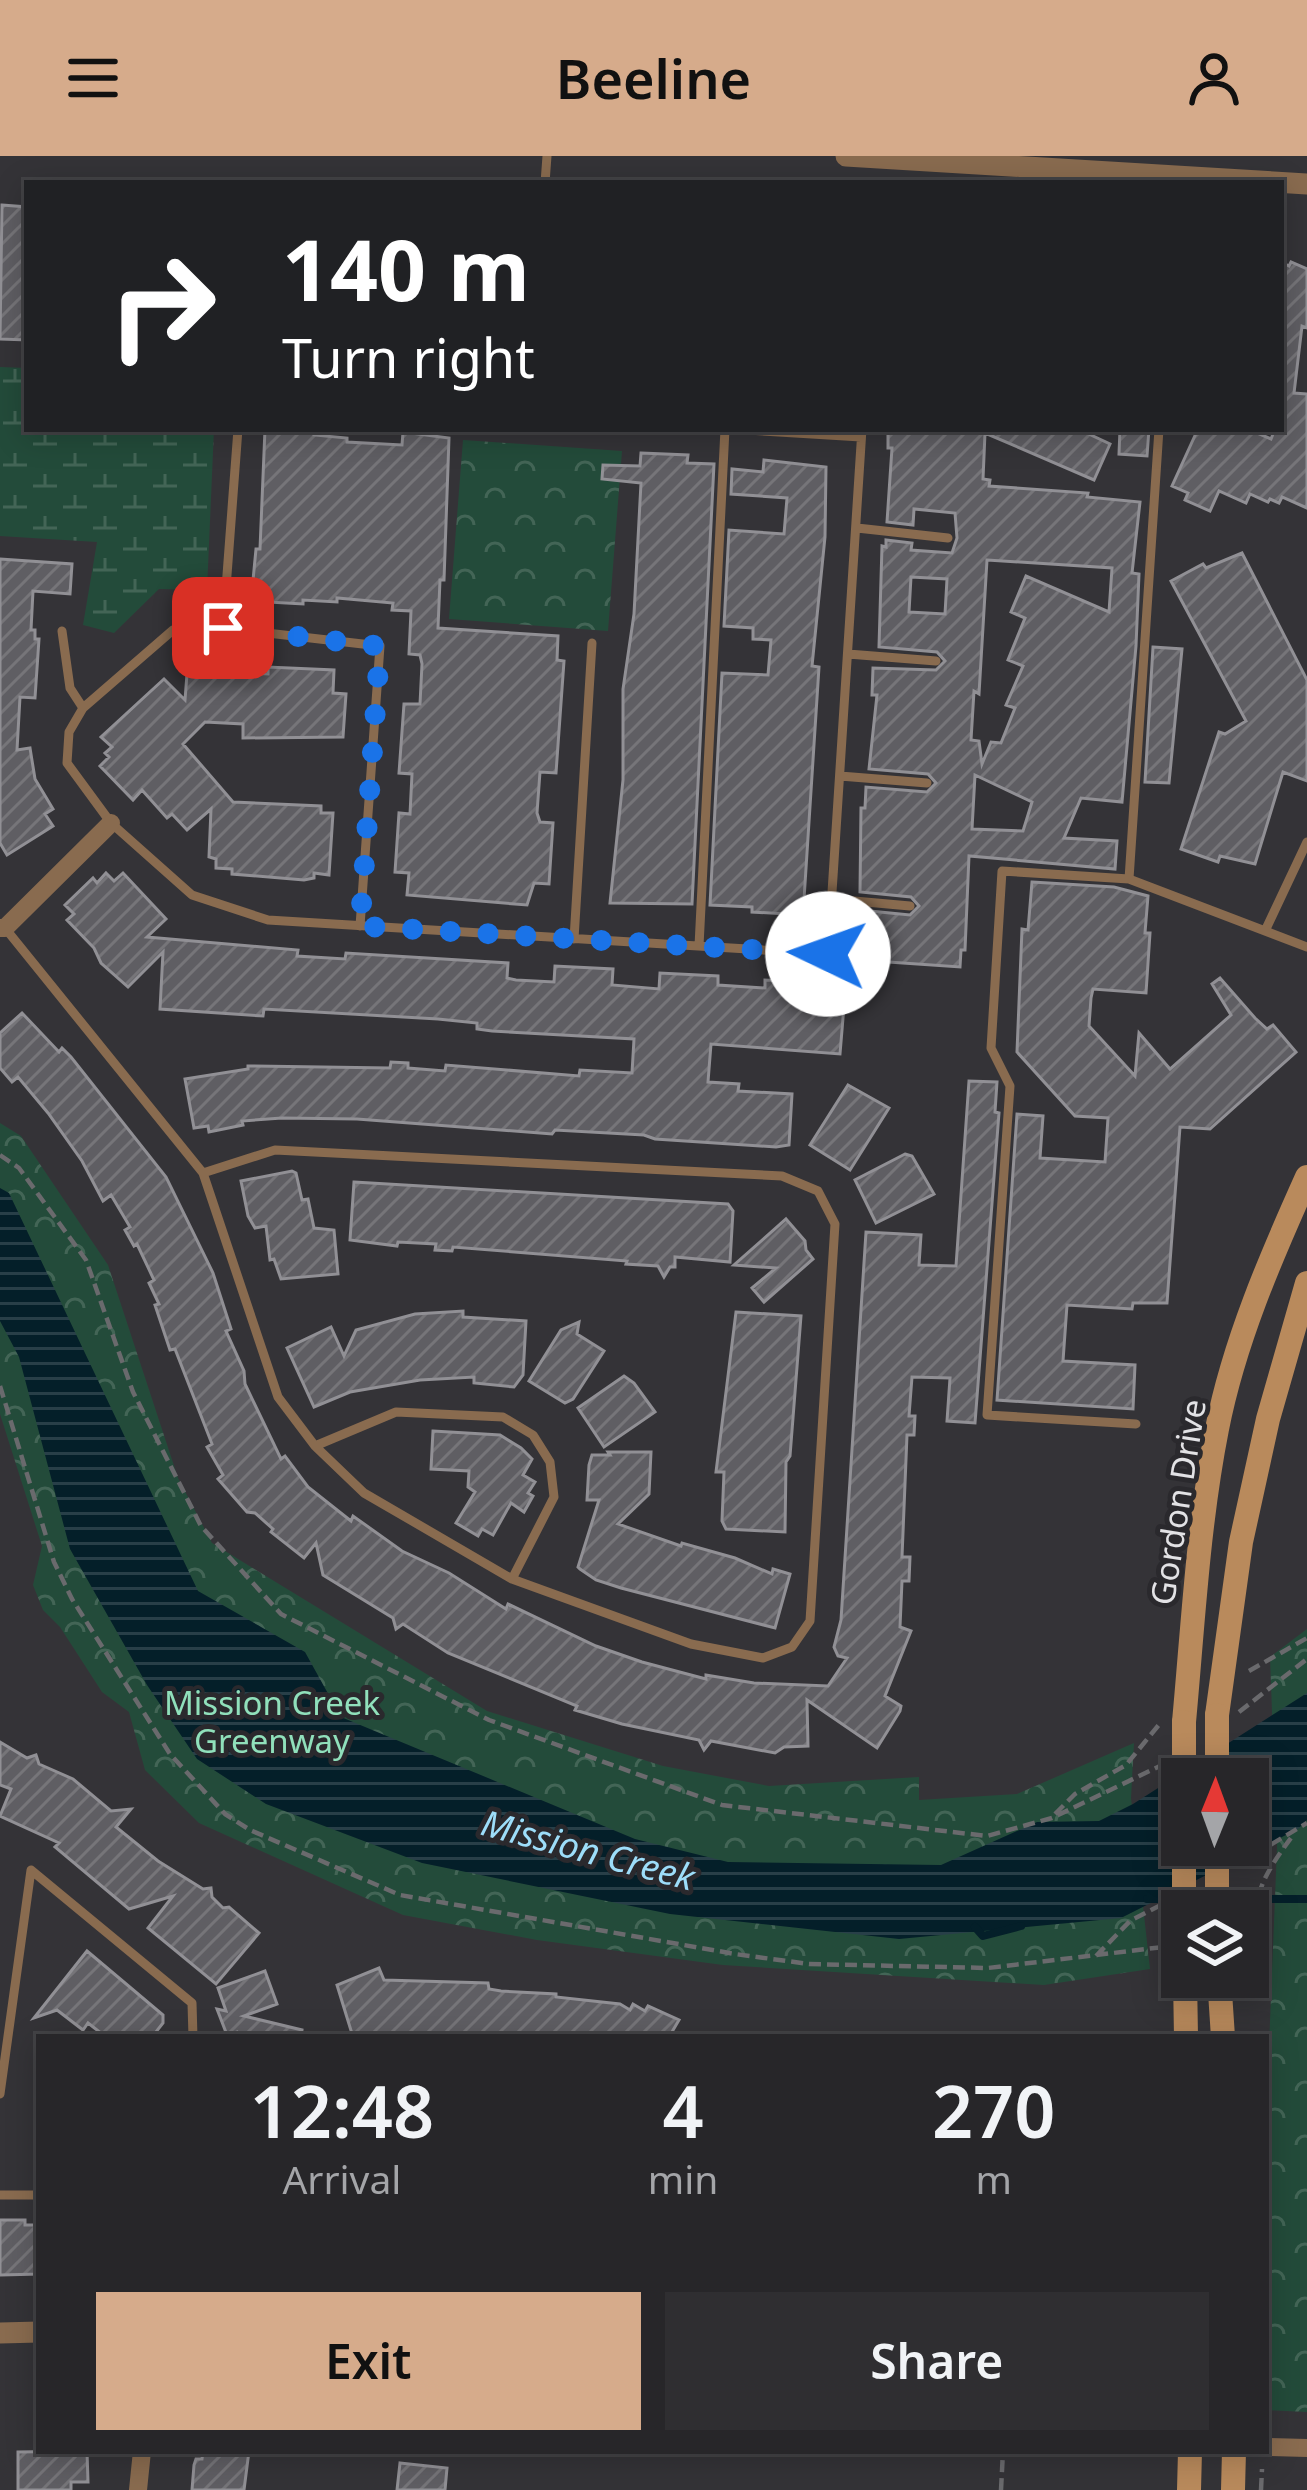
<!DOCTYPE html>
<style>
:root{--surface:#272629;--page:#2f2e31;--text:#f1f3f6;--muted:#a4a5a8;--line:#434346;--accent:#d6ab8b}
body{margin:0;font-family:"Noto Sans",sans-serif;background:var(--page);color:var(--text);height:100vh;display:flex;flex-direction:column;font-size:45px;white-space:nowrap}
*{box-sizing:border-box;margin:0}
p{font-size:39px;color:var(--muted)}
.icon{flex:none;width:66px;height:66px;fill:none;stroke:currentColor;stroke-width:2;stroke-linecap:round;stroke-linejoin:round}
.map{position:relative;flex:1;overflow:hidden}
.side{position:absolute;left:36px;top:1878px;width:1233px;height:420px;display:flex;flex-direction:column;background:var(--surface);border-radius:0px;box-shadow:0 6px 30px #0003,0 0 0 3px var(--line)}
.side>*{flex:none}
.hud{position:absolute;left:24px;top:24px;width:1260px;height:252px;border-radius:0px;box-shadow:0 6px 30px #0003,0 0 0 3px var(--line);background:#202124;color:#fff;overflow:hidden}
.needle{width:78px;rotate:1deg}
.controls{position:absolute;left:1161px;top:1602px;display:grid;gap:24px}
.controls a{display:grid;place-items:center;width:108px;height:108px;border-radius:0px;background:var(--surface);box-shadow:0 6px 30px #0003,0 0 0 3px var(--line);font-size:60px}
.pin{position:absolute;display:grid;place-items:center;width:102px;height:102px;color:#fff;margin:-51px;border-radius:24px;box-shadow:0 6px 18px #0006}
.me{position:absolute;width:132px;margin:-66px;rotate:273deg;stroke-linejoin:round;filter:drop-shadow(0 0 9px #0008)}
.turn{display:flex;align-items:center;gap:42px;height:252px;padding:0 60px;font-size:54px}
.turn .icon{width:156px;height:156px;stroke-width:2.5}
.turn b{display:block;font-size:84px;line-height:102px}
.eta{display:flex;justify-content:space-evenly;align-items:center;height:204px;text-align:center}
.eta b{font-size:72px;font-weight:600;line-height:84px}
.action{display:flex;gap:24px;margin-top:auto;padding:24px 60px}
.action a{flex:1;height:138px;border-radius:0px;background:var(--accent);color:#111;font-size:48px;font-weight:600;line-height:138px;text-align:center}
.action a+a{background:var(--page);color:var(--text)}
header{display:flex;justify-content:space-between;align-items:center;height:156px;padding:0 60px;background:var(--accent);color:#111;font-size:54px;font-weight:600}
.map>svg:first-child{display:block}
.wetland{fill:url(#wetland-marsh)}
.park{fill:url(#park-crowns)}
.water{fill:url(#water-rules);fill-rule:evenodd}
.lines{fill:none;stroke-linecap:round;stroke-linejoin:round}
.stream{stroke:#041f29;stroke-width:8}
.building{fill:url(#building-hatch);stroke:#919095;stroke-width:3;fill-rule:evenodd}
.path{stroke:#6a6a6d;stroke-width:4.5;stroke-dasharray:12 6;stroke-linecap:butt}
.service{stroke:#896b4f;stroke-width:9}
.minor{stroke:#896b4f;stroke-width:18}
.tertiary{stroke:#896b4f;stroke-width:21}
.secondary{stroke:#b98a5c;stroke-width:24}
.secondary-bridge{stroke:#b98a5c;stroke-width:24}
.route{stroke:#1a73e8;stroke-width:21;stroke-dasharray:0 37.8}
.labels{text-anchor:middle;stroke-width:10;stroke-linejoin:round;paint-order:stroke}
.street-label{font-size:33px;fill:#e2e2e5;stroke:#2a292d}
.park-label{font-size:33px;fill:#90e0bb;stroke:#2a292d}
.water-label{font-size:36px;font-style:italic;fill:#9dddf9;stroke:#2a292d}
</style>
<header><svg class="icon" aria-label="menu" viewBox="0 0 24 24"><path d="M4 6h16M4 12h16M4 18h16"/></svg>Beeline<svg class="icon" aria-label="person" viewBox="0 0 24 24"><circle cx="12" cy="8" r="4"/><path d="M4 21q1-7 8-7t8 7"/></svg></header>
<div class="map">
<svg width="1307" height="2334" viewBox="0 0 1307 2334">
<defs>
<pattern id="wetland-marsh" width="20" height="14" patternUnits="userSpaceOnUse" patternTransform="scale(3)"><rect width="20" height="14" fill="#234b3a"/><path d="M1 5h8M5 5V1M11 12h8M15 12V8" fill="none" stroke="#436556"/></pattern>
<pattern id="park-crowns" width="20" height="18" patternUnits="userSpaceOnUse" patternTransform="scale(3)"><rect width="20" height="18" fill="#234b3a"/><path d="M2 6a3 3 0 1 1 6 0M12 15a3 3 0 1 1 6 0" fill="none" stroke="#436556"/></pattern>
<pattern id="water-rules" width="6" height="5" patternUnits="userSpaceOnUse" patternTransform="scale(3)"><rect width="6" height="5" fill="#041f29"/><path d="M0 2.5h6" fill="none" stroke="#283f48"/></pattern>
<pattern id="building-hatch" width="6" height="6" patternUnits="userSpaceOnUse" patternTransform="scale(3)"><rect width="6" height="6" fill="#5f5e63"/><path d="M-1 1l2-2M0 6l6-6M5 7l2-2" fill="none" stroke="#767579"/></pattern>
</defs>
<rect width="100%" height="100%" fill="#343337"/>
<!-- wetland -->
<path class="wetland" d="M0,211L27,212V273H214L207,434L159,433L114,477L83,469L97,386L0,380Z"/>
<!-- park -->
<path class="park" d="M463,284L622,295L608,475L449,463Z
M0,967L21,980L108,1109L178,1322L212,1387L487,1555L663,1610L769,1630L919,1621V1644L1017,1638L1134,1587L1131,1642L1150,1813L1044,1829L723,1809L537,1784L403,1759L199,1667L145,1614L129,1556L102,1536L60,1471L43,1454L33,1429L42,1390L0,1258Z
M1307,1473V2256L1266,2254V1965L1277,1692L1270,1501Z"/>
<!-- water -->
<path class="water" d="M0,1032L9,1037L198,1435L305,1496L341,1561L635,1683L728,1706L941,1709L1037,1666L1099,1665L1133,1648L1307,1537V1664L1298,1673L1121,1762L899,1783L670,1758L422,1707L266,1648L197,1603L147,1529L70,1393L19,1201L0,1165ZM1182,1623H1248V1689H1182Z"/>
<g class="lines">
<!-- stream -->
<path class="stream" d="M1147,1743H1307
M975,1771L983,1780L1021,1770"/>
</g>
<!-- building -->
<path class="building" d="M2,49L27,51V184L0,183Z
M1281,106L1289,110L1291,106L1307,113V172L1302,170L1294,237L1307,238V352L1282,341L1279,347L1270,343L1268,346L1250,338L1246,347L1219,335L1210,355L1185,344L1188,337L1172,330L1198,273H1248L1271,283L1275,273L1283,276L1285,244H1281Z
M265,273L314,276V279L347,282V286L402,289L403,276L449,282L444,424H440L438,472L558,480L557,504L564,505L556,617L540,616L537,657L540,666L553,667L549,728L534,727L527,749L407,739L409,717L395,716L399,657L410,658L412,618L399,617L404,548H420L422,508L420,499L409,498L411,455L392,454L393,447L337,442V446L303,444V448L251,445L256,393H260Z
M888,273H1078L1110,288L1094,324L985,277L983,323L990,324L989,330L1088,337L1087,341L1140,346L1132,417L1139,418L1136,490L1122,646L1081,642L1064,682L1117,685L1115,713L969,700L965,794H961L960,811L860,804L861,789H857L859,754L910,759L919,750L911,741L860,736L861,652H865L866,631L927,636L936,627L928,618L869,613L877,539H872L873,512L936,514L945,505L937,496L879,491L882,390L886,391V384L912,387L911,394L952,397L957,382L955,357L914,353L913,369L887,366L892,292H888ZM987,404L1112,412L1109,456L1026,420L1011,456L1025,462L1008,504L1023,510L1006,549L1015,552L1001,587L991,586L982,608L979,585L971,584L974,535L979,538ZM911,421L947,423L945,458L909,456ZM975,619L1032,646L1023,675L972,673Z
M1120,273H1149L1147,300L1119,298Z
M641,297L688,299L687,307L714,308L692,748L610,747L623,624V533L634,458L641,327L602,323L603,309L640,310Z
M764,304L826,311L825,381L812,510L819,511L803,759L752,756V751L710,749L722,517L768,519L771,484L753,483V472L724,470L729,374L784,378L787,342L731,338L732,313L763,316Z
M1242,397L1307,524V625L1283,616L1255,708L1220,700L1218,706L1181,693L1219,576L1225,578L1246,565L1171,425L1203,408L1206,412Z
M0,403L72,408L70,438L33,435L31,474H35V483H39L35,542L20,541L17,594L30,592L35,623L53,653L45,658L53,670L7,699L0,687Z
M1153,491L1182,493L1169,627L1145,626Z
M188,505L213,507V515L268,518V511L334,514L333,537L346,538L343,581L243,582V568L205,566L183,588L233,646L321,650V657H333L329,719L314,717V722L304,724L232,718V713L216,712V703L209,701L211,653L187,674L172,658L167,662L142,634L133,644L100,610L109,601L105,597L112,591L101,581L164,523L185,544Z
M106,717L114,725L123,717L166,763L147,781L298,794L297,800L345,803L346,797L508,807L507,822L516,824L554,826L555,810L613,813L612,829L659,833L660,817L718,820V829L765,832V824L832,827L830,849L844,850L840,898L711,888L708,926L739,928L738,935L792,938L789,989L776,991L655,983L644,979L555,974L552,978L357,963L282,962L242,965L243,969L209,976L208,970L194,972L185,923L248,913V910L390,912L391,906L408,907V912L445,915L446,909L579,920L580,914L632,917L634,883L492,875L477,873V867L438,863L264,853L263,860L160,853L163,796L128,831L101,807L94,792L67,764L74,758L65,749L93,722L97,727Z
M1032,726L1114,731L1148,740L1145,777H1150L1146,837L1093,833L1091,842L1089,870L1135,920L1139,877L1170,913L1231,859L1212,828L1220,822L1255,862L1267,873L1273,869L1296,896L1210,973L1180,971L1167,1147H1133L1132,1153L1067,1149L1063,1205L1135,1209L1133,1253L997,1244L1017,958L1043,960L1040,1002L1105,1006L1108,962L1075,960L1017,896L1022,773L1028,774Z
M22,857L59,896L62,892L71,901L166,1021L213,1117L231,1173L226,1175L244,1215L245,1228L281,1303L285,1300L308,1331L351,1365L353,1360L402,1395L449,1417L506,1453L508,1448L596,1490L642,1506L706,1523V1519L754,1527L828,1530L847,1502L838,1500L834,1491L841,1464L866,1076L921,1079L919,1109L956,1110L969,925L997,926L995,956L999,957L975,1267L947,1265L950,1222L912,1221L909,1260H915L914,1279H907L902,1401H910L909,1425H902L900,1471L911,1475L885,1540L901,1550L900,1555L877,1592L807,1544L808,1590L784,1591L775,1597L711,1585L704,1594L699,1584L622,1568L575,1554L577,1550L448,1497L403,1468L396,1473L393,1462L323,1419L316,1387L304,1402L271,1376L273,1373L255,1357L247,1356L218,1323L223,1319L207,1291L212,1288L175,1193L170,1194L155,1149L159,1148L149,1127L154,1124L137,1088L134,1090L125,1074L130,1071L111,1039L103,1045L82,1005L48,957L18,921L12,926L0,912V877Z
M848,929L889,952L850,1014L810,989Z
M905,998L912,1000L934,1038L876,1067L855,1024Z
M292,1015L296,1017L302,1044L308,1043L314,1072L334,1074L338,1118L281,1123L274,1103L270,1104L266,1070L255,1072L248,1060L241,1025Z
M354,1026L728,1048L733,1055L730,1106L675,1101V1111H670L664,1121L658,1110L626,1108L627,1105L453,1091L452,1095L435,1094L436,1088L398,1086L397,1090L350,1084Z
M786,1063L805,1085L806,1094L813,1103L764,1146L752,1132L776,1112L734,1109Z
M463,1155V1161L526,1165L523,1219L514,1231L474,1227V1221L420,1224L350,1236L314,1251L287,1192L331,1171L344,1200L356,1174L415,1158Z
M736,1156L801,1160L790,1300L786,1306L785,1376L726,1373L722,1365L724,1316H716Z
M579,1166L577,1178L604,1195L573,1243L565,1247L529,1225L561,1174Z
M624,1220L634,1227L655,1256L604,1291L578,1252Z
M433,1275L500,1279L521,1292L532,1303L523,1319L535,1326L528,1337L533,1340L524,1356L511,1347L493,1379L482,1373L478,1380L456,1367L475,1336L468,1331L469,1315L431,1313Z
M608,1296H651L649,1338L618,1368L681,1390L682,1387L735,1402L772,1418L773,1413L790,1418L775,1472L621,1432L596,1424L580,1413L578,1411L599,1344H587L589,1309L592,1299H610Z
M0,1586L27,1602L36,1599L39,1608L73,1623L111,1655L131,1653L116,1671L158,1705L203,1733L211,1732L212,1741L223,1752L229,1751L259,1777L216,1828L148,1772L173,1740L129,1753L55,1691L59,1687L0,1660L11,1633L0,1629Z
M87,1795L163,1859V1867L152,1881H106L88,1867L83,1874L57,1854L34,1862Z
M379,1812L384,1824L488,1827L489,1833L501,1835L556,1838V1841L620,1848L630,1854L633,1848L645,1855L648,1850L679,1864L669,1881H454V1877H408L407,1881H353L337,1829Z
M265,1815L277,1848L244,1860L302,1874L301,1881H239L237,1876L227,1879L217,1853L226,1855L218,1832Z
M0,2064H25V2069H39V2118L0,2119Z
M87,2295L88,2326H71V2334H18V2296Z
M203,2295H249L244,2334H192L194,2309L196,2303H202Z
M400,2307L447,2312L445,2334H397Z"/>
<g class="lines">
<!-- path -->
<path class="path" d="M0,999L19,1012L86,1104L133,1236L201,1370L281,1458L489,1564L722,1649L987,1680L1052,1662L1160,1610
M0,1230L54,1406L72,1443L170,1598L225,1658L250,1674L400,1739L735,1798L809,1808L988,1812L1163,1791L1182,1795
M1249,1515L1307,1482
M1239,1556L1307,1503
M1055,1658L1075,1638L1126,1609L1162,1565
M1240,1707L1307,1667
M1248,1790L1252,1788C1253,1737 1264,1718 1294,1678
M1096,1800L1130,1765L1161,1749
M1001,2334L1003,2295
M1261,2334L1262,2313"/>
<!-- service -->
<path class="service" d="M545,27L547,0
M731,273L861,281
M857,372L948,382
M223,472L238,273
M62,475L70,532L83,552
M848,498L936,505
M840,620L927,627
M1129,723L1159,273
M832,743L910,750
M360,770L380,490L223,472L173,474L83,552L69,576L67,607L111,667L192,739L268,764L828,798L862,273
M5,772L203,1017L278,1241L315,1290L364,1337L512,1423L691,1488L763,1502L792,1491L810,1465L835,1068L818,1035L782,1020L275,994L203,1017
M1265,775L1307,686
M574,783L592,487
M699,790L725,273
M1136,1268L987,1259L1010,930L991,892L1002,715L1129,723L1307,791
M315,1290L396,1256L503,1261L533,1279L550,1306L554,1341L512,1423
M0,1938L31,1714L192,1847L193,1881
M0,2039H39"/>
<!-- minor -->
<path class="minor" d="M0,772H5L111,667
M1266,2291L1307,2292
M138,2334L142,2295"/>
<!-- tertiary -->
<path class="tertiary" d="M846,0L1307,28
M0,2177L39,2176"/>
<!-- secondary -->
<path class="secondary" d="M1217,1559L1241,1386L1268,1263L1307,1127
M1184,1566C1193,1469 1198,1369 1217,1273C1234,1186 1271,1101 1307,1021
M1185,1821L1186,1881
M1219,1821L1223,1881
M1189,2334L1190,2295
M1233,2334L1234,2295"/>
<!-- secondary-bridge -->
<path class="secondary-bridge" d="M1184,1623V1566
M1217,1623V1559
M1184,1755V1689
M1217,1755V1689"/>
</g>
<g class="lines">
<!-- route -->
<path class="route" d="M223,472L380,490L360,770L828,798"/>
</g>
<g class="labels">
<!-- street labels -->
<g class="street-label">
<text transform="translate(1178 1346) rotate(-81)" y="12">Gordon Drive</text>
</g>
<!-- park labels -->
<g class="park-label">
<text x="272" y="1559">Mission Creek<tspan x="272" dy="38">Greenway</tspan></text>
</g>
<!-- water labels -->
<g class="water-label">
<text transform="translate(588 1694) rotate(15)" y="13">Mission Creek</text>
</g>
</g>
</svg>
<div class="controls">
<a><svg class="needle" viewBox="-14 -14 28 28"><path d="M0-13l5 13h-10z" fill="#e53935"/><path d="M0 13l5-13h-10z" fill="#a4a5a8"/></svg></a>
<a><svg class="icon" aria-label="layers" viewBox="0 0 24 24"><path d="M12 4l9 5-9 5-9-5zM3 14l9 5 9-5"/></svg></a>
</div>
<div class="pin" style="left:223px;top:472px;background:#d93025"><svg class="icon" aria-label="arrive" viewBox="0 0 24 24"><path d="M6 21V4h12l-3 4 3 4H6"/></svg></div>
<svg class="me" style="left:828px;top:798px" viewBox="-20 -20 40 40"><circle r="19" fill="#fff"/><path d="M0-13L10 11 0 6-10 11z" fill="#1a73e8"/></svg>
<div class="hud">
<div class="turn"><svg class="icon" aria-label="right" viewBox="0 0 24 24"><path d="M7 20v-9h11M14 6l5 5-5 5"/></svg><div><b>140 m</b>Turn right</div></div>
</div>
<section class="side">
<div class="eta">
<div><b>12:48</b><p>Arrival</p></div>
<div><b>4</b><p>min</p></div>
<div><b>270</b><p>m</p></div>
</div>
<div class="action"><a>Exit</a><a>Share</a></div>
</section>
</div>
